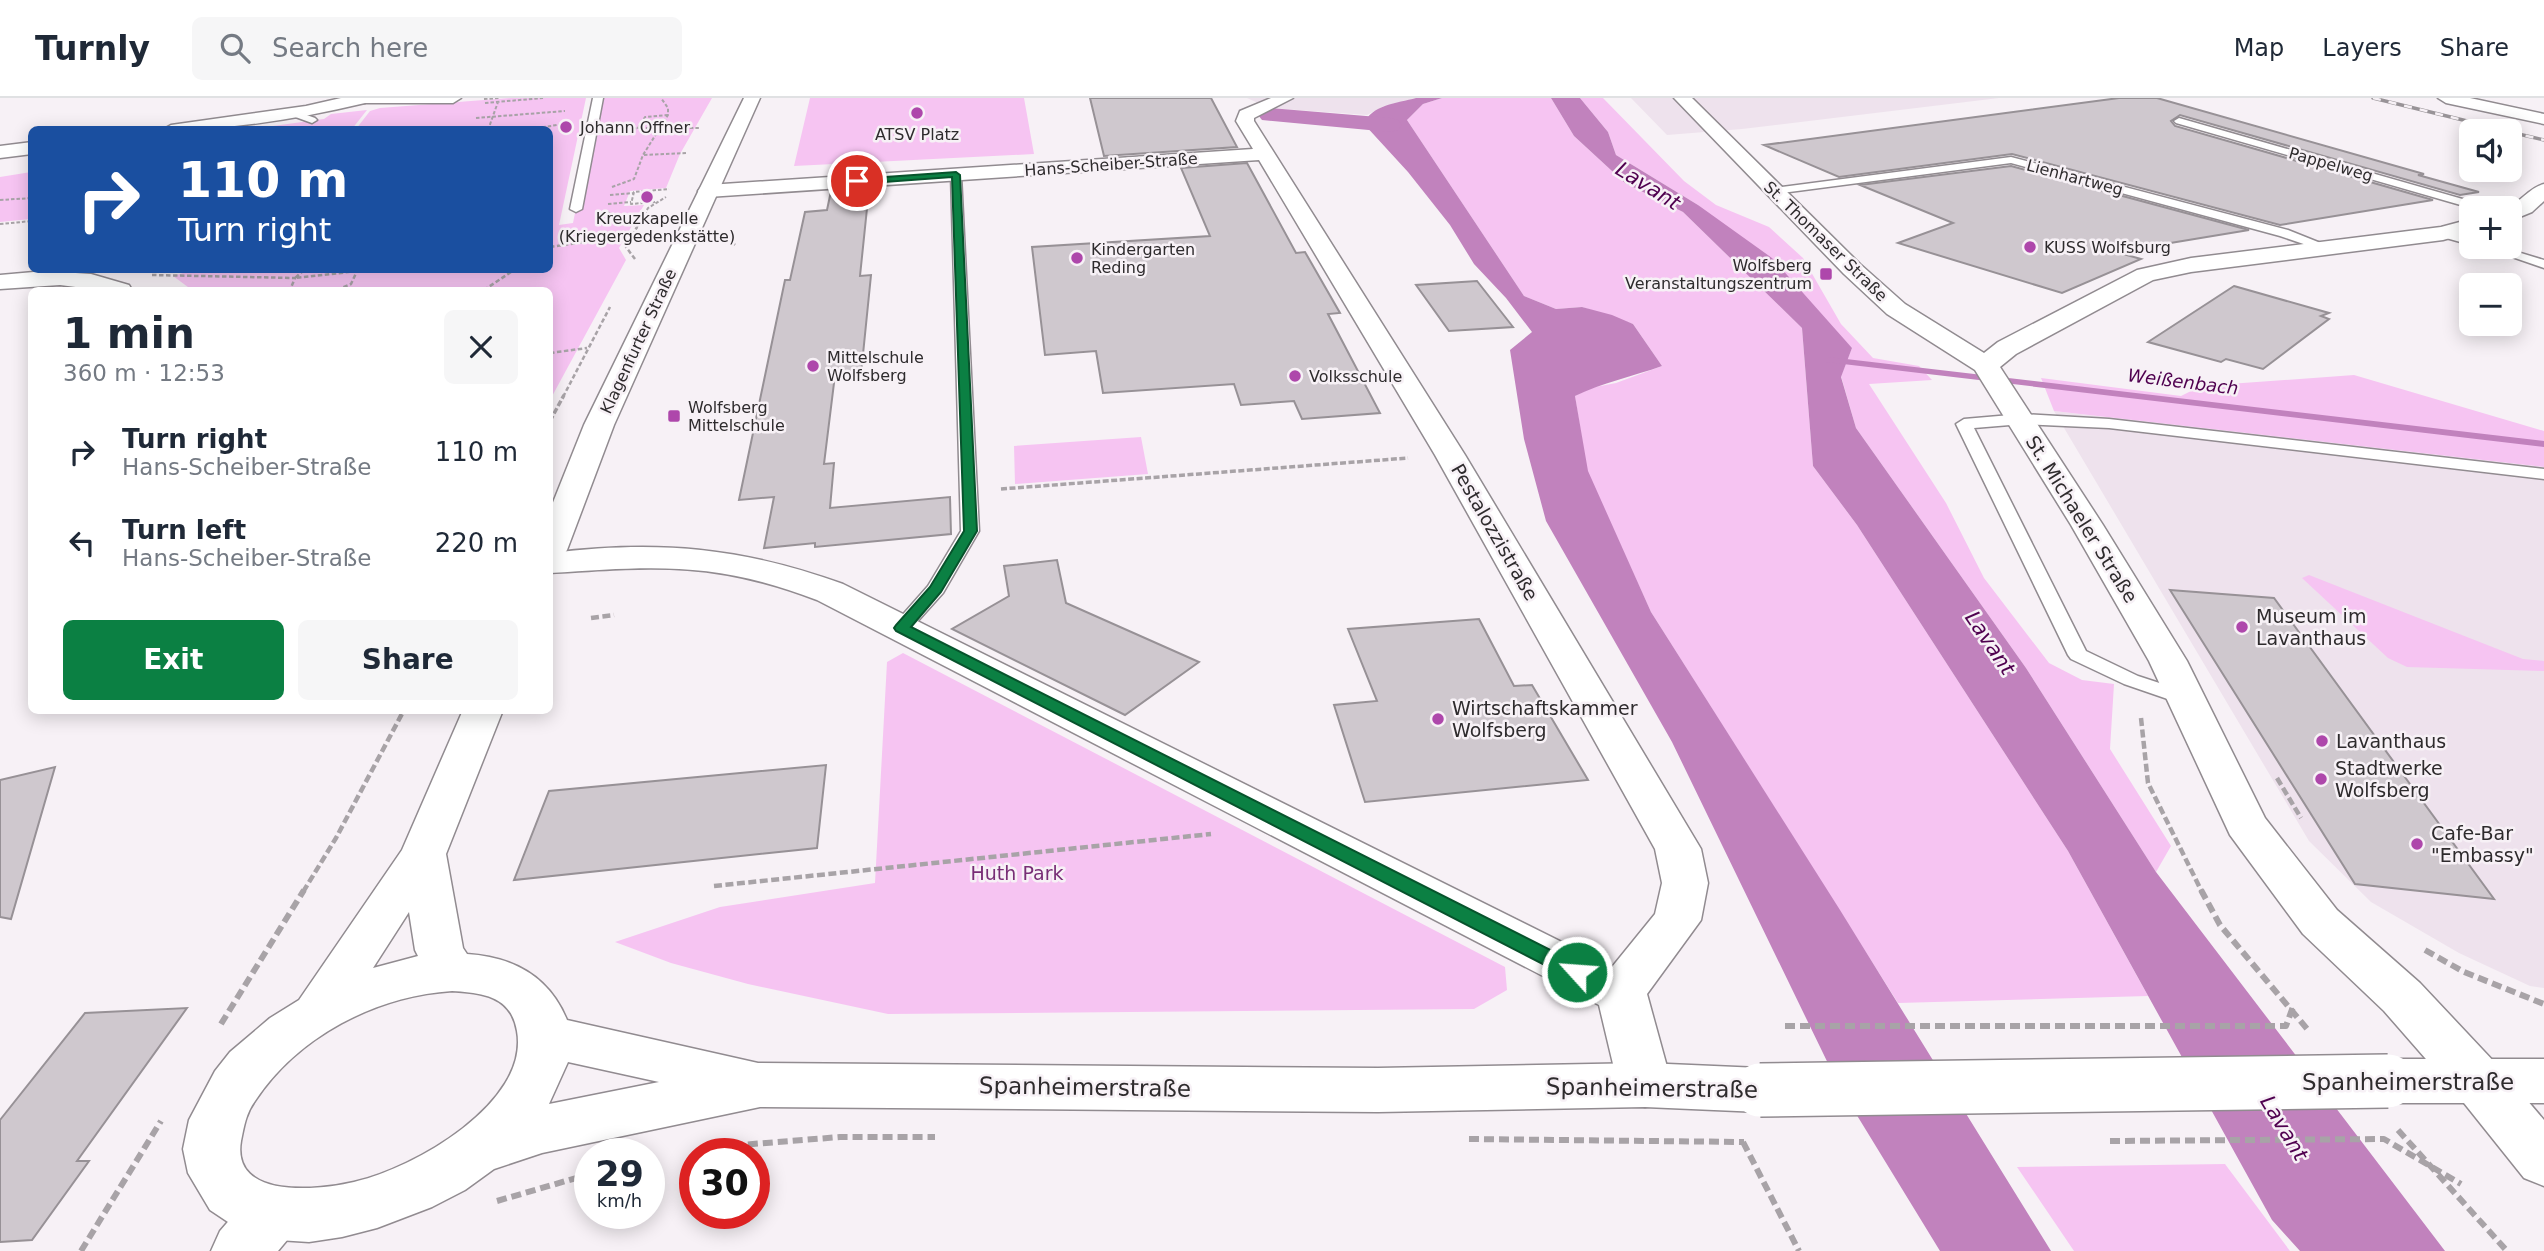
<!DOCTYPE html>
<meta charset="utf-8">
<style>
:root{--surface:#fff;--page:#f6f6f7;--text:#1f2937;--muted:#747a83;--line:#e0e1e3;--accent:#0b8043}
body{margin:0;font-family:"DejaVu Sans",sans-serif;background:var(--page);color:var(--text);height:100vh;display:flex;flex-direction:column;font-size:26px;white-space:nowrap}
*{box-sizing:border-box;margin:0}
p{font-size:23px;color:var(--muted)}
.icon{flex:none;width:38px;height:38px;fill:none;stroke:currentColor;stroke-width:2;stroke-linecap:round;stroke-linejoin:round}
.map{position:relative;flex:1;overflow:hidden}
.side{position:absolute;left:28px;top:189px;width:525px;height:427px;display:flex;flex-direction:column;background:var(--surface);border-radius:10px;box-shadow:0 4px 18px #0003}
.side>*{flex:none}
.banner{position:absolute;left:28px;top:28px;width:525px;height:147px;border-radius:10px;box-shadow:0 4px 18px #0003;background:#1a4fa0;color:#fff;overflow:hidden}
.fabs{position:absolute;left:2459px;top:21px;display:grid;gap:14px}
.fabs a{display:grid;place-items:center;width:63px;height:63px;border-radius:10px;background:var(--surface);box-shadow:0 4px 18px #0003;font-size:35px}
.speed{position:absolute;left:574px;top:1040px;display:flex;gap:14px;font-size:35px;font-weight:700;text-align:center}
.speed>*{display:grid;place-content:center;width:91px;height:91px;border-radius:50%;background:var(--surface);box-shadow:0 4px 18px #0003;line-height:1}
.speed small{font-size:18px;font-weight:400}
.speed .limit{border:10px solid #d22;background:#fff;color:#111}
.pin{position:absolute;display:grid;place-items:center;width:60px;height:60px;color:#fff;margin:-30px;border:4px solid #fff;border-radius:50%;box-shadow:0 2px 7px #0007}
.me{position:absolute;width:77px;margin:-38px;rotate:296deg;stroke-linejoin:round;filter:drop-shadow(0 0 5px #0008)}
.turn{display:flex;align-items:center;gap:24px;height:147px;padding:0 35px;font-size:32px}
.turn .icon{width:91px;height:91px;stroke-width:2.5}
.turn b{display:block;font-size:49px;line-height:60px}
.round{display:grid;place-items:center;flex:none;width:74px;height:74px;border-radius:10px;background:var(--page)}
.overview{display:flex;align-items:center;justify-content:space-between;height:119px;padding:0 35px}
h1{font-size:42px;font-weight:800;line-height:52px}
.action{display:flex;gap:14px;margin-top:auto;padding:14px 35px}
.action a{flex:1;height:80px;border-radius:10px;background:var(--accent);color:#fff;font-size:28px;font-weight:800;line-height:80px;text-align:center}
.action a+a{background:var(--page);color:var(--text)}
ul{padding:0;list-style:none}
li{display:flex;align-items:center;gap:21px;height:91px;padding:0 35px}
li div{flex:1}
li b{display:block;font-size:26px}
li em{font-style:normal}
header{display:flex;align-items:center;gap:42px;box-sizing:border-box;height:98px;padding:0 35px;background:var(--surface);border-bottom:2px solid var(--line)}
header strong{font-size:33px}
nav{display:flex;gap:38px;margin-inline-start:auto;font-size:24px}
.search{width:490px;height:63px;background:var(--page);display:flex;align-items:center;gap:18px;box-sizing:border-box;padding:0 24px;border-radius:10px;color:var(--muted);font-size:26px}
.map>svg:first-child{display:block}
.built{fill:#eee2ed}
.green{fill:#f6c4f2}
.water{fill:#c182bd}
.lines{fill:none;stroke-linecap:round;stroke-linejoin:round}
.stream{fill:#c182bd;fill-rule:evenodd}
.canal{fill:#c182bd;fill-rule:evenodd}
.building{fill:#cfc8ce;stroke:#979196;stroke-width:2}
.service-casing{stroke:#918b90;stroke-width:3}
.minor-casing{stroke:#918b90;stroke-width:3}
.tertiary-casing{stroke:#918b90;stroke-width:3}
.secondary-casing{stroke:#918b90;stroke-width:3}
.primary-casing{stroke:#918b90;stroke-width:3}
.path-far4{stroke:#a8a3a7;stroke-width:2;stroke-dasharray:3.5 2;stroke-linecap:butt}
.path-far3{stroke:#a8a3a7;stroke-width:2.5;stroke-dasharray:4.5 2.5;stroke-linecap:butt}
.path-far2{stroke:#a8a3a7;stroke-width:3.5;stroke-dasharray:6 2.5;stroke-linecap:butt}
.path-far1{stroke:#a8a3a7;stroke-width:4.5;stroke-dasharray:8 3.5;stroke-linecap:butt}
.path{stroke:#a8a3a7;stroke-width:6;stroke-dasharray:10 5;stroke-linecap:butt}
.service{fill:#fff;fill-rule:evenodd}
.minor{fill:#fff;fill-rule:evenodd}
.tertiary{fill:#fff;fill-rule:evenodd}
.secondary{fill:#fff;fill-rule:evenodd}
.primary{fill:#fff;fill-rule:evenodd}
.rail-casing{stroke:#989397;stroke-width:3.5}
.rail{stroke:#f7f1f6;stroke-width:2.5;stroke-dasharray:8;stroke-linecap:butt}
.primary-bridge-casing{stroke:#918b90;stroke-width:56;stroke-linecap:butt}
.path-bridge{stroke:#a8a3a7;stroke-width:6;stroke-dasharray:10 5;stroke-linecap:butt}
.primary-bridge{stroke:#fff;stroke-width:53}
.route{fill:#0b8043;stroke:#07532c;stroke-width:2}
.poi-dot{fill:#ae47ab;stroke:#f7f1f6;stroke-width:2.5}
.labels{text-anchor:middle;stroke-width:5;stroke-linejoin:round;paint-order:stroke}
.far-poi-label{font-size:16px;fill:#2e2b2d;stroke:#f7f1f6;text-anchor:start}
.far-street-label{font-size:16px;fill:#2e2b2d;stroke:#f7f1f6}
.far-water-label{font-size:18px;font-style:italic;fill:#4f004f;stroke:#f7f1f6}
.street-label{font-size:19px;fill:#2e2b2d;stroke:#f7f1f6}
.poi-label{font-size:19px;fill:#2e2b2d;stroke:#f7f1f6;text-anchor:start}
.park-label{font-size:19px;fill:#782e76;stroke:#f7f1f6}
.water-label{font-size:21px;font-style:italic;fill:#4f004f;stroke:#f7f1f6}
.near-street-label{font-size:23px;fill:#2e2b2d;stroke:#f7f1f6}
</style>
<header>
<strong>Turnly</strong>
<div class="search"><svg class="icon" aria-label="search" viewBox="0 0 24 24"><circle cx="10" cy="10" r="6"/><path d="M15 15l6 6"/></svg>Search here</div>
<nav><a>Map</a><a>Layers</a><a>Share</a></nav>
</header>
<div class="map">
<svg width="2544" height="1153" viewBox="0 0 2544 1153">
<rect width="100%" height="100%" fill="#f7f1f6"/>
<!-- built -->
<path class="built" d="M1247,0H1416L1384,8L1367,17L1269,10Z
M1631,0H1999L1742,31L1667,37Z
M2054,313L2544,369V890L2530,888L2459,855L2371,804L2309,743Z"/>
<!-- green -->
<path class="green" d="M510,0H586L559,127L573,125L598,0H712L680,56L666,90L630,93L624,108L644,107L619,150L626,162L550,302V192H192L173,178L193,172H550V32L356,31L370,13L380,10Z
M810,0H1024L1034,56L794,68Z
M1442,0H1551L1574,38L1625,85L1683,114L1802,230L1813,368L1857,427L2068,753L2148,898L1898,905L1651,514L1587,373L1575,298L1590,290L1616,285L1662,268L1633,226L1582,209L1556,211L1524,198L1407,22L1423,6Z
M1580,0H1603L1684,83L1716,107L1769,129L1803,160L1841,226L1873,260L1919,268L1932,282L1869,286L1946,405L1984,480L2049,565L2082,582L2114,586L2110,651L2171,748L2156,774L2026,570L1856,330L1841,278L1852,250L1698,107L1616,57L1608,34Z
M367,12L352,31L271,32L273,28L324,21L331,16Z
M31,74V121L0,124V79Z
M2354,277L2544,333V369L2054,313L2041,280L2181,298L2201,288Z
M1141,339L1148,376L1015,386L1014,348Z
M2309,477L2523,561L2544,563V573L2407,569L2388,560L2302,480Z
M903,555L1505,869L1507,892L1474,911L888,916L748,886L671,865L615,844L720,809L875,785L887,564Z
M2225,1066L2290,1153H2074L2017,1069Z"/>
<!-- water -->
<path class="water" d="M1416,0H1442L1423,6L1407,22L1524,198L1556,211L1582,209L1612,217L1633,226L1662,268C1634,278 1601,285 1575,298L1588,373L1651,514L1840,812L2051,1153H1940L1839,988L1672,644L1546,423L1524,341L1510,252L1532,234L1506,200L1474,166L1450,127L1408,74L1364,26C1371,7 1397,5 1416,0Z
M1551,0H1580L1608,34L1616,57L1698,107L1772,160L1852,250L1841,279L1856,330L2026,570L2156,774L2445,1153H2300L2272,1122L2068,753L1857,427L1813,368L1802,230L1683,114L1625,85L1574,38Z"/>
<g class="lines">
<!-- stream -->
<path class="stream" d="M1829,259L2544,343V349L1826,264L1824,262Z"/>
<!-- canal -->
<path class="canal" d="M1270,10L1390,20L1398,22L1402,27L1398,32L1390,34L1262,22L1258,17L1262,12Z"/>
</g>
<!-- building -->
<path class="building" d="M1090,0H1211L1237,49L1104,58Z
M2119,0H2157L2424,76L2418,77L2479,94L2460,97L2180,17L2171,23L2175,28L2433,102L2280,127L2012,56L1839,79L1764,47Z
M1247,65L1296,155L1305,154L1340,215L1328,216L1380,315L1302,321L1294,303L1241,307L1234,286L1103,295L1096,253L1045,257L1032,149L1210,138L1181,70Z
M2011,68L2249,132L2116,154L2141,161L2062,195L1898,145L1953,125L1860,87Z
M869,91L860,178L871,177L861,276L835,277L824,366L834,365L830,410L950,399L951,436L815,449V445L764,450L774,399L739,402L785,182H790L805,114L827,112L831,93Z
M1477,183L1513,229L1449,233L1416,187Z
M2234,188L2329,215L2321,218L2329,221L2263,271L2226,261L2221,264L2148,244Z
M1057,462L1066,505L1199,564L1125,617L952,531L1009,498L1004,468Z
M2170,492L2274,500L2494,801L2355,786Z
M1479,521L1514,588L1532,587L1588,682L1365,704L1334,607L1377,603L1348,531Z
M826,667L817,750L514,782L549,693Z
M55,669L11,821L0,819V682Z
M187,910L77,1063H89L32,1142L0,1144V1022L85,915Z"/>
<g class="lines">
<!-- service casing -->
<g class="service-casing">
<path id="service" d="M593,0H603L582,111L576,114L570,111Z
M293,12L315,20L317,22L312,25L290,17L288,15Z
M2179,20L2487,108L2489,110H2471L2176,25L2174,23Z
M2011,59L2288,132L2333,150L2327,154L2280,138L2011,65L1775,96L1769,93L1775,90Z
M956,74L961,77L979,433L943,495L908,534H894L891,530L928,488L961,433L951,77Z
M2443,131L2471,139V147L2439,138L2437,135Z
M2483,149H2501L2544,162V170Z
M2022,316L2109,321L2544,371V381L2109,330L2022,326L1974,330L2086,553L2138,578L2193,596L2196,601L2193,606L2185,607L2124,586L2071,561L2068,557L1956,326L1964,321Z"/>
</g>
<!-- minor casing -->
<g class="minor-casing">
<path id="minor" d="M1271,0H1293L1254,20V23L1465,357L1701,751L1708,785L1701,822L1647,896L1672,987L1664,1003L1645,1009L1626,1003L1618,987L1599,907L817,502C716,463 655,468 550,475V455C658,442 740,449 843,486L1612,869L1655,816L1662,785L1655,751L1435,357L1259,62L708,99L701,97L698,93L701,89L708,87L1253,51L1236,23L1240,13Z
M2438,0H2470L2544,16V26L2446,5Z
M45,173L91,176L129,187L132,192H99L60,187L0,191V177Z
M2479,962L2498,968L2544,1022V1088L2524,1080L2460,1000L2452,984L2460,968Z"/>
</g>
<!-- tertiary casing -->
<g class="tertiary-casing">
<path id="tertiary" d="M341,0L367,1L365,5C298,21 231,32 162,32L171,27L306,8Z
M32,44V56L0,60V48Z
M272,1090L293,1097L301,1116L293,1135L278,1153H211L220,1133L251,1097Z"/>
</g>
<!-- secondary casing -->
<g class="secondary-casing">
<path id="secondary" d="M341,0H461L453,5H349Z
M1674,0H1692L1860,166L1905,206L1984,255L1998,244L2137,172L2191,160L2441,129L2471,121V134L2443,142L2191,174L2153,182L2016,256L2000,269L2103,427L2187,563L2265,720L2337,812L2420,885L2498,968L2506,984L2498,1000L2479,1006L2460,1000L2384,913L2303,836L2230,737L2149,563L2071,427L1975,272L1887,216L1844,176Z
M2544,86V103L2532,114L2510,123V110H2507C2521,104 2530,89 2544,86Z"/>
</g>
<!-- primary casing -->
<g class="primary-casing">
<path id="primary" d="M744,0H760L614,327L567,452L562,459L550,462V412L584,327Z
M463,612H503L446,756L463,850L467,856C513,859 549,878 567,922L758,965L1378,970L1645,965L1760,970L1779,976L1787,992L1779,1008L1760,1014L1645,1009L1378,1014L760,1009L542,1055L494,1071L465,1092L432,1109L377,1130L342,1139L309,1144L278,1142L231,1126L210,1112L188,1075L183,1051L189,1022L215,973L230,954L270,920L299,902L402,752ZM409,814L415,852L418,858L373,870ZM452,893C481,895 511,897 517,933C530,1005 413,1071 354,1084C320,1092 231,1102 241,1043C244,1028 246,1015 255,1003C298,938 376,898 452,893ZM568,964L659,984L549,1006Z
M2388,961H2544V1005H2388L2369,999L2361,983L2369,967Z"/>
</g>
<!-- path-far4 -->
<path class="path-far4" d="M484,1L500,0
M485,5L543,0
M668,17L645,19L638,30H700
M476,20L565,13
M488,32L498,4
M526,32L563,26
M622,32L638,30
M644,57L687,55
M612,89L634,81L643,57L668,17V10L661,0
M610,97L634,95
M0,102L32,100
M655,104L631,106L634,94L669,91
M608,106L631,104
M607,114L638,129
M0,126L32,123
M636,131L648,110L666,99"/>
<!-- path-far3 -->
<path class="path-far3" d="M732,133L729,141L735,147
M550,149L632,137
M635,161L626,149L637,129
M304,172L295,180L367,172
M152,177L295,180L290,192
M337,192L351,186L357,173
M484,192L514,172
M550,255L587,250
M563,299L610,209"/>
<!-- path-far2 -->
<path class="path-far2" d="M550,323L564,297
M1001,391L1408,360"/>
<!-- path-far1 -->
<path class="path-far1" d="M591,520L614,517
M2141,620L2148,685L2202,794
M2277,680L2301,720
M714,788L1211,736
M303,794L336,740L404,612"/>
<!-- path -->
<path class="path" d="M2201,792L2220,827L2308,932
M2425,852L2464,874L2544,906
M221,926L304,792
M2398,1032L2507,1153
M1469,1041L1744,1044
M1743,1044L1799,1153
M703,1050L840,1039H935
M497,1103L590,1076
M81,1153L161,1023"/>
<!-- service -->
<use href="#service" class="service"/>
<!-- minor -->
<use href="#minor" class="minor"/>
<!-- tertiary -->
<use href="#tertiary" class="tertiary"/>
<!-- secondary -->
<use href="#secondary" class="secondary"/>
<!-- primary -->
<use href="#primary" class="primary"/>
<!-- rail casing -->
<g class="rail-casing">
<path id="rail" d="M2373,0L2508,33
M2510,34L2544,42"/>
</g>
<!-- rail -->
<use href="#rail" class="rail"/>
<!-- primary-bridge casing -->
<g class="primary-bridge-casing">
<path id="primary-bridge" d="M1760,992L2388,983"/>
</g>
<!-- path-bridge -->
<path class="path-bridge" d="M1785,928H2286L2294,906
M2110,1043L2384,1041L2461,1086"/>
<!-- primary-bridge -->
<use href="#primary-bridge" class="primary-bridge"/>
</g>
<!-- route -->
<path class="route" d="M956,74L960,77L977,433L941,494L911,529L1584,869L1587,874L1584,880L1577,882L1570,880L896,533L894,530L896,527L930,489L964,433L952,79L857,86L853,83L857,81Z"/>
<!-- markers -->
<g class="poi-dot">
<circle cx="917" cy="15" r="7"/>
<circle cx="566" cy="29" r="7"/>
<circle cx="647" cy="99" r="7"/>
<circle cx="2030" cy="149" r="7"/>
<circle cx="1077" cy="160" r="7"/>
<rect x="1819" y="169" width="14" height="14" rx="3.5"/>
<circle cx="813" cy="268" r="7"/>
<circle cx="1295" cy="278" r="7"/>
<rect x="667" y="311" width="14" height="14" rx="3.5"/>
<circle cx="2242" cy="529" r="7"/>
<circle cx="1438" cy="621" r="7"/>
<circle cx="2322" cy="643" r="7"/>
<circle cx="2321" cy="681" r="7"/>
<circle cx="2417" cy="746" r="7"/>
</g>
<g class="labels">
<!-- far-poi labels -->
<g class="far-poi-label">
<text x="580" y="35">Johann Offner</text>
<text x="917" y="42" text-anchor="middle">ATSV Platz</text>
<text x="647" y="126" text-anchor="middle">Kreuzkapelle<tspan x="647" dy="18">(Kriegergedenkstätte)</tspan></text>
<text x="2044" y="155">KUSS Wolfsburg</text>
<text x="1091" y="157">Kindergarten<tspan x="1091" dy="18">Reding</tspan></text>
<text x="1812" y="173" text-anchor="end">Wolfsberg<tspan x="1812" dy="18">Veranstaltungszentrum</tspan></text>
<text x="827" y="265">Mittelschule<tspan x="827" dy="18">Wolfsberg</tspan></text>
<text x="1309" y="284">Volksschule</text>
<text x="688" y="315">Wolfsberg<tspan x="688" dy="18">Mittelschule</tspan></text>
</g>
<!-- far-street labels -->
<g class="far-street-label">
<text transform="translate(1111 66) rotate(-4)" y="6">Hans-Scheiber-Straße</text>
<text transform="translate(2331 66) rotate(16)" y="6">Pappelweg</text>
<text transform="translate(2075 79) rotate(15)" y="6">Lienhartweg</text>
<text transform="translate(1826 143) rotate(44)" y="6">St. Thomaser Straße</text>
<text transform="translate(638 243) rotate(-65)" y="6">Klagenfurter Straße</text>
</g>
<!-- far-water labels -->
<g class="far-water-label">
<text transform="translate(2183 284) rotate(7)" y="6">Weißenbach</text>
</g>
<!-- street labels -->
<g class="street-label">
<text transform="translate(2082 421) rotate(58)" y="7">St. Michaeler Straße</text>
<text transform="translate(1495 434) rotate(60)" y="7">Pestalozzistraße</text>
</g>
<!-- poi labels -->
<g class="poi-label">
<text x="2256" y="525">Museum im<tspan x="2256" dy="22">Lavanthaus</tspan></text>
<text x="1452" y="617">Wirtschaftskammer<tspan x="1452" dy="22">Wolfsberg</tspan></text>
<text x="2336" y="650">Lavanthaus</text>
<text x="2335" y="677">Stadtwerke<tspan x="2335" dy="22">Wolfsberg</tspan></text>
<text x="2431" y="742">Cafe-Bar<tspan x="2431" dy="22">"Embassy"</tspan></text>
</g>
<!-- park labels -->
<g class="park-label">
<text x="1017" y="782">Huth Park</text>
</g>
<!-- water labels -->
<g class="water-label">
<text transform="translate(1648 88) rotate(32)" y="7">Lavant</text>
<text transform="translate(1990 545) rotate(56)" y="7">Lavant</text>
<text transform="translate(2284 1030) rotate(59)" y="7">Lavant</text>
</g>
<!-- near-street labels -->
<g class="near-street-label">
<text x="2408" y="992">Spanheimerstraße</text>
<text transform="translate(1085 989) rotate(1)" y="8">Spanheimerstraße</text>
<text transform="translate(1652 990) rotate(1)" y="8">Spanheimerstraße</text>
</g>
</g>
</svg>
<div class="fabs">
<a><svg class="icon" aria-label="sound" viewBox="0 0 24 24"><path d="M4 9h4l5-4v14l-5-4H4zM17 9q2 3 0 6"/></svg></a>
<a>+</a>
<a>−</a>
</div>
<div class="speed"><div>29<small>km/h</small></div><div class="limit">30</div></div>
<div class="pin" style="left:857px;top:83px;background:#d93025"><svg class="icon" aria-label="arrive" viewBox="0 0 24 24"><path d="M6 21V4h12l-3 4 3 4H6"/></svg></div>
<svg class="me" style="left:1577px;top:874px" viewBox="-20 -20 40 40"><circle r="17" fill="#0b8043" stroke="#fff" stroke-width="3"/><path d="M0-11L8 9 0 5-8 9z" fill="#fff"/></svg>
<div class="banner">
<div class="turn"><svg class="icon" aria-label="right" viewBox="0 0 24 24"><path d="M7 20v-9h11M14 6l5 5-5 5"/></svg><div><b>110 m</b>Turn right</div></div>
</div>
<section class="side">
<div class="overview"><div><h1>1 min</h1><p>360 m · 12:53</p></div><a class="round"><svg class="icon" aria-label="close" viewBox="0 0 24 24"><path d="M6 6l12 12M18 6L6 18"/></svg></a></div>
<ul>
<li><svg class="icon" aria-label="right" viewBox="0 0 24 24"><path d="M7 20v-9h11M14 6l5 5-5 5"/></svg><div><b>Turn right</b><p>Hans-Scheiber-Straße</p></div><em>110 m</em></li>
<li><svg class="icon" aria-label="left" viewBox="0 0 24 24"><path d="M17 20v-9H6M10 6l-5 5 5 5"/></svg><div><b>Turn left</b><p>Hans-Scheiber-Straße</p></div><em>220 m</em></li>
</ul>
<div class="action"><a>Exit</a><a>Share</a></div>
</section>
</div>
